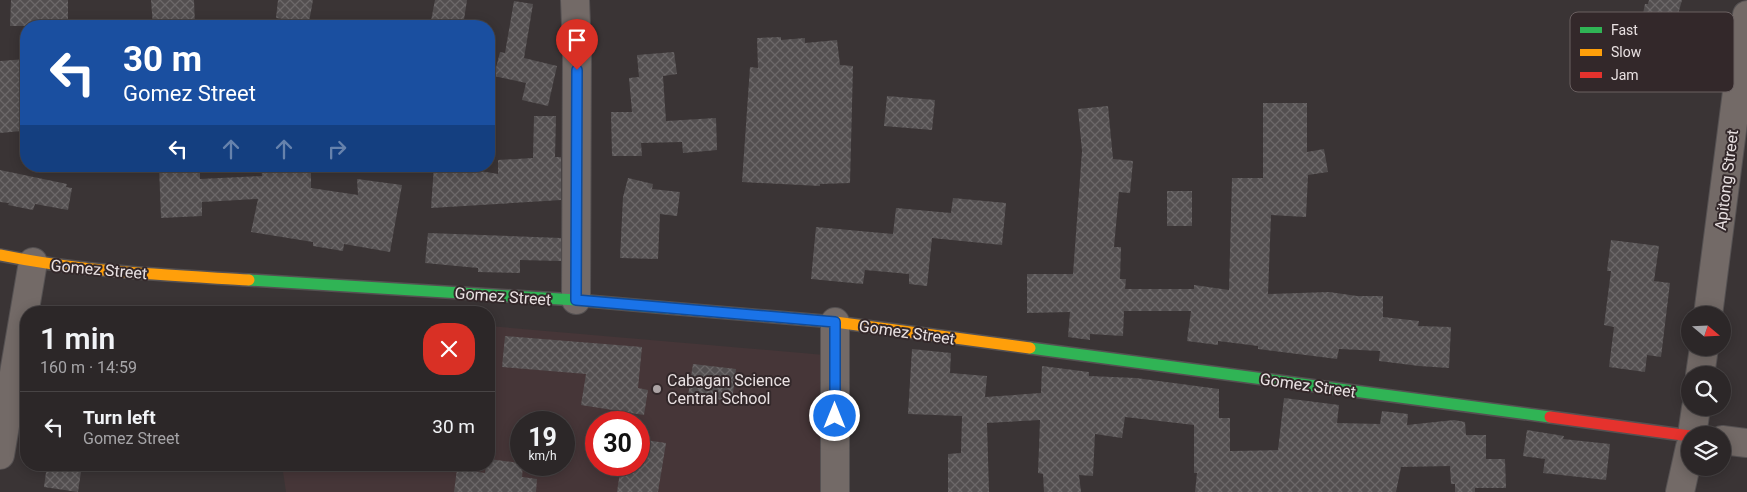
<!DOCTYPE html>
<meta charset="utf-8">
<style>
:root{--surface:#2c2728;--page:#342f30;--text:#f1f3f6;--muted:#a6a5a8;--line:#484445}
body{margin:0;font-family:Roboto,sans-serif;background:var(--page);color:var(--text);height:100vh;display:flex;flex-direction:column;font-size:19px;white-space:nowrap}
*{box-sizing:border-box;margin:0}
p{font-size:16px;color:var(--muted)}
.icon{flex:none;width:28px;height:28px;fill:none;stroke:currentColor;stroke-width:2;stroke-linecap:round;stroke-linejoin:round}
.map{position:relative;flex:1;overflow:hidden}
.details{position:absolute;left:20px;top:306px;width:475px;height:165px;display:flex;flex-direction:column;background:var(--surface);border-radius:20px;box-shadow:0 2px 12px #0003,0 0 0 1px var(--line)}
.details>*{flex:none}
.top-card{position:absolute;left:20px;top:20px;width:475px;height:152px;border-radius:20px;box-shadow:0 2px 12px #0003,0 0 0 1px var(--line);background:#1a4fa0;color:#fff;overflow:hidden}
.needle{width:32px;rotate:109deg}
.buttons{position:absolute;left:1681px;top:306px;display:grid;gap:10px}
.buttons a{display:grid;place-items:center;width:50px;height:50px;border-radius:50%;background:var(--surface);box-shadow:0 2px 12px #0003,0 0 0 1px var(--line);font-size:25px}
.speed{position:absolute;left:510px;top:411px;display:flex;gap:10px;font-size:25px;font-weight:700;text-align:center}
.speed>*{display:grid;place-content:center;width:65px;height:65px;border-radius:50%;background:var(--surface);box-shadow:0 2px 12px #0003,0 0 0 1px var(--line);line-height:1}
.speed small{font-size:12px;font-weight:400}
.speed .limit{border:8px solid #d22;background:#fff;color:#111}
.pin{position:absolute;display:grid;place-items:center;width:42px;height:42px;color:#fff;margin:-51px -21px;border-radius:50% 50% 50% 0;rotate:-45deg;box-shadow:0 0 5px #0007}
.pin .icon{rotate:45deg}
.me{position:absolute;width:55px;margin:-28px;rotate:0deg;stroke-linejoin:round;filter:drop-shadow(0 0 4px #0008)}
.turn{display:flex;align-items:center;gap:18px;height:105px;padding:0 20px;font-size:22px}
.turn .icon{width:65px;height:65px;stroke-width:2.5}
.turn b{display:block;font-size:35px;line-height:42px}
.lanes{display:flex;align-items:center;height:48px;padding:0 20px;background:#0003;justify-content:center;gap:25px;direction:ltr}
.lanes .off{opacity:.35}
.round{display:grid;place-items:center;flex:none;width:52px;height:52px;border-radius:20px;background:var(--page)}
.head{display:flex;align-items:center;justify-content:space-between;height:85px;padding:0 20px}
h1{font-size:30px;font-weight:600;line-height:38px}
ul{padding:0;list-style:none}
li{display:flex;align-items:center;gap:15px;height:70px;padding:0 20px;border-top:1px solid var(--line)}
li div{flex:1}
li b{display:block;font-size:19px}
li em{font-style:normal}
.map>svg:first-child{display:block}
.built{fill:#463638;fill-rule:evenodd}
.building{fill:url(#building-cross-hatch)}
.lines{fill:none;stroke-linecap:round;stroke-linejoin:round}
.street-casing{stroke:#555152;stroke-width:30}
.fast-casing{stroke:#555152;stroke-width:14}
.slow-casing{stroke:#555152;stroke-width:14}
.jam-casing{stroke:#555152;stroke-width:14}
.street{stroke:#736a67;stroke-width:28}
.fast{stroke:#30b455;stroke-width:11}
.slow{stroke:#ff9f0a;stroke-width:11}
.jam{stroke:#e5322d;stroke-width:11}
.route-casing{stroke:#114b97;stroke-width:12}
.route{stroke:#1a73e8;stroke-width:9}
.poi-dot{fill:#aca4a5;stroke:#33282a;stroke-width:2}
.labels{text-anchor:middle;stroke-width:4;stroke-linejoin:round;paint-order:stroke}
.street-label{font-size:16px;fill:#e9e1e2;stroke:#33282a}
.poi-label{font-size:16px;fill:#e9e1e2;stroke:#33282a;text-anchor:start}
.key{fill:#33282a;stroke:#6a6061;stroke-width:1}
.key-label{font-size:14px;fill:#e9e1e2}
</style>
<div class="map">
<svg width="1747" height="492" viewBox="0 0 1747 492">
<defs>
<pattern id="building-cross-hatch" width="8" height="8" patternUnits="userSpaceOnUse" patternTransform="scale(1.25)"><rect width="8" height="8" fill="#534f50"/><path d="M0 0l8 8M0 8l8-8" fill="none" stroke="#6c6869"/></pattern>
</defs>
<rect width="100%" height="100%" fill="#3a3435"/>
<!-- built -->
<path class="built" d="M263,306L335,312H264Z
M489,326L825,355L824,492H286L282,465H489ZM521,422H564V465H521ZM596,422H639V465H596Z"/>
<!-- building -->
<path class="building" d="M11,0H68V23H51V26H10Z
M151,0H194L195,26H153Z
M278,0H313L309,22L276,18Z
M435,0H467L463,26H430Z
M1649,0H1682L1674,29L1722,37L1717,74L1671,67L1667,84L1630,76L1645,4H1648Z
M514,1L533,4L524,58L557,66L548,106L522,100L526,83L494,76L500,52L505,53Z
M781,37V40L805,38V43L837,40L840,65L853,66L850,183L820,184V186L742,182L750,67L758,68L757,38Z
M674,52L677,74L663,76L666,121L716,118L717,150L683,153L682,142L641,143L642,156H612L611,112H632L629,78L639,77L637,55Z
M26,59V110H20L21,131L0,133V61Z
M887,96L935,100L932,130L884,126Z
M1263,103H1307V152L1324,149L1328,172L1308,175L1306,217L1271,215L1268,294L1329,292L1357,296H1383V317L1419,321L1418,326L1451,327L1449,368L1419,366L1379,361L1380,351L1339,349L1337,359L1258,349V346L1218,341V345L1187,341L1191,311H1124L1123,336L1090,334V340L1068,337L1070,312L1027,313V274H1073L1082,151L1078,109L1108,106L1113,159L1133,161L1130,193L1119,192L1114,247H1121L1120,279H1126L1125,289H1194V285L1229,290L1232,178H1263Z
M534,116H556L555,157H561V200L431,208L434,166H450L498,174V160L533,158Z
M159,166H200V179L262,176L261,166H311V188L358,195L357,179L402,185L390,252L344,244L343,251L313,246V242L251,232L258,199L202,202V216L161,218Z
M0,170L67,184L66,187L72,188L68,210L35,204L33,210L8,205L9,203L0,202Z
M628,178L653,184L652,189L680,192L677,216L660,214L658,259L620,258L623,197Z
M1167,191H1192V226H1167Z
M953,198L1006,203L1002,245L932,238L927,286L909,284V274L865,270L863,284L811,279L816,227L893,234L896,208L951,213Z
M428,233L561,238V261L520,260V273L478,272V268L425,263Z
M1611,240L1659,246L1654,281L1670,283L1661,357L1647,355L1645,372L1609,367L1614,327L1604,325L1611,271H1607Z
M505,336L642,347L638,388L648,390L644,415L581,405L586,374L502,367Z
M912,349L951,353L950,373L987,376L985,397L1041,393L1042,366L1089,372V376L1136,378L1219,389V418H1230V451L1278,450L1284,398L1339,405L1337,423L1380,424L1382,411L1408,414L1407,425L1454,420L1465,422L1466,435H1486V459H1505L1506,488H1475V492H1455V484H1451L1450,466L1401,467L1396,492H1195L1197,473H1194V425L1125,417L1122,438L1095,434L1093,476L1079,475L1081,492H1044L1043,474L1038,473L1040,420L987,423L989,492H948V454L961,453L962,416L908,414Z
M693,364L736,369L732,401L688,396Z
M1527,430L1564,436L1563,439L1610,444L1606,480L1543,473L1545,459L1523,456Z
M639,439L666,443L658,492H617L621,465H639Z
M489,459L521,463V465H523L522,477L537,479L536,492H454L457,469L485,473L486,465H489Z
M47,465H82L78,492L44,487Z"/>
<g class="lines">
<!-- street casing -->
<g class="street-casing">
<path id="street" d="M575,0L577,50L576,300
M1708,315L1747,15
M1700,375L1704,348
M1692,435L1696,408
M1722,440L1747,443
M0,455L33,262
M835,492V322
M1680,492L1690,447"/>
</g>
<!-- fast casing -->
<g class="fast-casing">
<path id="fast" d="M249,280L576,300L668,308
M1030,348L1550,417"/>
</g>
<!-- slow casing -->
<g class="slow-casing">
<path id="slow" d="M0,255C82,272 166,275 249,280
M668,308L835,322L1030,348"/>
</g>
<!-- jam casing -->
<g class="jam-casing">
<path id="jam" d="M1550,417L1690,436"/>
</g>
<!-- street -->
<use href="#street" class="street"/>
<!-- fast -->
<use href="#fast" class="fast"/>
<!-- slow -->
<use href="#slow" class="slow"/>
<!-- jam -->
<use href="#jam" class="jam"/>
</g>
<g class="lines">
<!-- route casing -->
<g class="route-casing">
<path id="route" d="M577,70L576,300L835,322V416"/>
</g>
<!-- route -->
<use href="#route" class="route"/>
</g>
<!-- markers -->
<circle class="poi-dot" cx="657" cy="389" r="5"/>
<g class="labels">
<!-- street labels -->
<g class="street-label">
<text transform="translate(1726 180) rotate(-83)" y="6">Apitong Street</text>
<text transform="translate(99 269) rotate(5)" y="6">Gomez Street</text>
<text transform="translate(503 296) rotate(4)" y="6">Gomez Street</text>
<text transform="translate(907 332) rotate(8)" y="6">Gomez Street</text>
<text transform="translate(1308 385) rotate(8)" y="6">Gomez Street</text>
</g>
<!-- poi labels -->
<g class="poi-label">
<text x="667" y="386">Cabagan Science<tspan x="667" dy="18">Central School</tspan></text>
</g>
</g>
<!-- legend -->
<rect x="1570" y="12" width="164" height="80" rx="8" class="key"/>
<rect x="1580" y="27" width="22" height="6" fill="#30b455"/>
<rect x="1580" y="49" width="22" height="7" fill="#ff9f0a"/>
<rect x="1580" y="72" width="22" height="6" fill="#e5322d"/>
<g class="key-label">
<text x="1611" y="35">Fast</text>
<text x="1611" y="57">Slow</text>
<text x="1611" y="80">Jam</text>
</g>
</svg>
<div class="buttons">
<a><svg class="needle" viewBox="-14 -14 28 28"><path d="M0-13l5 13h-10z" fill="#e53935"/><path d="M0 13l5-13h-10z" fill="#a6a5a8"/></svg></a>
<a><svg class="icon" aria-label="search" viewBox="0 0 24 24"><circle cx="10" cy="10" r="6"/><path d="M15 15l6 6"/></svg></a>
<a><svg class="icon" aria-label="layers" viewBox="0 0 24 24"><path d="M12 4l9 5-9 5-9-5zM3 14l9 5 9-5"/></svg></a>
</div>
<div class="speed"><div>19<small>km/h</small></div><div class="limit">30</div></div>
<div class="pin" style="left:577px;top:70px;background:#d93025"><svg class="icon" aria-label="arrive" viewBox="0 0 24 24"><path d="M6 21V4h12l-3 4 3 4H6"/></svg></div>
<svg class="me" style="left:835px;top:416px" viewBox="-20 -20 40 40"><circle r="17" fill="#1a73e8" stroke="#fff" stroke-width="3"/><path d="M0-11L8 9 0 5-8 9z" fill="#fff"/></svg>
<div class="top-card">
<div class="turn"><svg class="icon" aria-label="left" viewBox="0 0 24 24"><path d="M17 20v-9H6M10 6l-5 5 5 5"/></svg><div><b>30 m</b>Gomez Street</div></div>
<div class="lanes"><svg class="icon" aria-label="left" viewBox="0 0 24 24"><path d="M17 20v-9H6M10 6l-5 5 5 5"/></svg><svg class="icon off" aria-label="ahead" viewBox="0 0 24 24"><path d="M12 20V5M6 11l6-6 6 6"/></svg><svg class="icon off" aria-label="ahead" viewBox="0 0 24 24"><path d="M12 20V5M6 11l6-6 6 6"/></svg><svg class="icon off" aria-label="right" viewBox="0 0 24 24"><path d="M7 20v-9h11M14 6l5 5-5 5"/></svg></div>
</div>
<section class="details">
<div class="head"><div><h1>1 min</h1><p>160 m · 14:59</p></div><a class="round" style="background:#d93025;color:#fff"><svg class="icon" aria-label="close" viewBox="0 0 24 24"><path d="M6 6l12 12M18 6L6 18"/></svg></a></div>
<ul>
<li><svg class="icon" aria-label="left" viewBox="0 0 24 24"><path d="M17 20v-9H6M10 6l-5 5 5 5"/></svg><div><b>Turn left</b><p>Gomez Street</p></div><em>30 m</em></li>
</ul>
</section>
</div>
